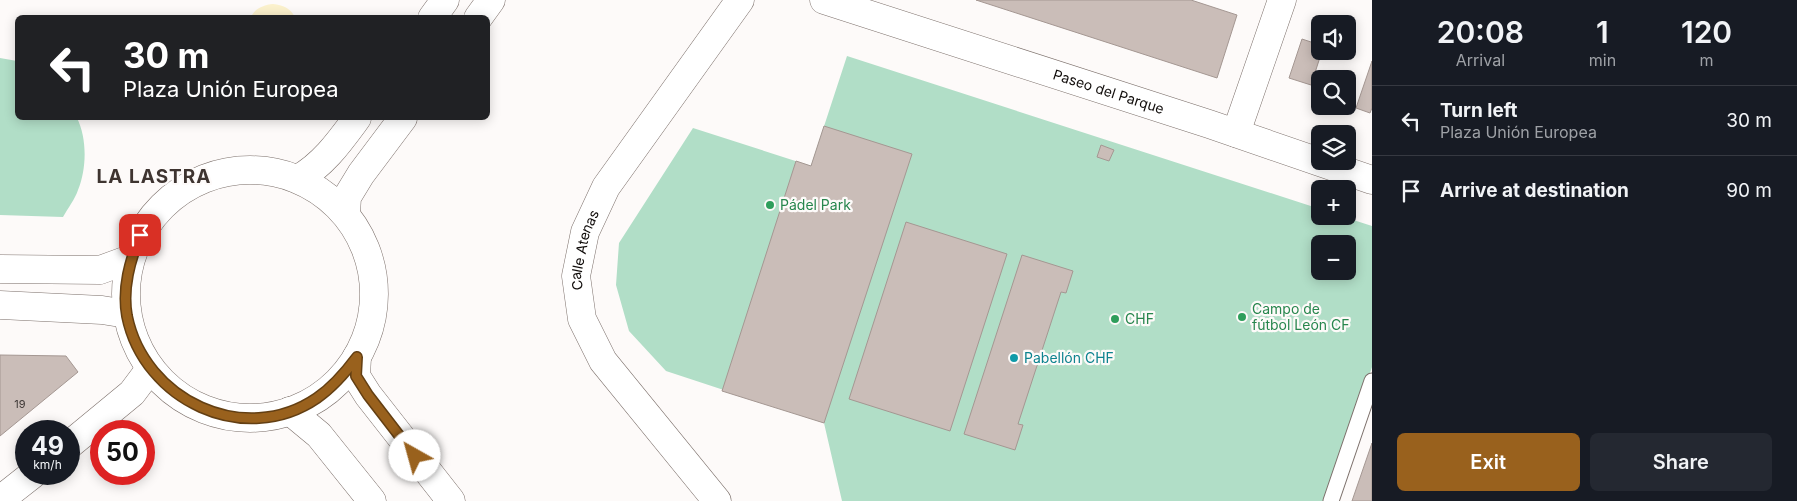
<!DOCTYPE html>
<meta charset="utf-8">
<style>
:root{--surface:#171b24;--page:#242831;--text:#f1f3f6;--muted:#9ea1a6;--line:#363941;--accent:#99611d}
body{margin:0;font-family:Inter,sans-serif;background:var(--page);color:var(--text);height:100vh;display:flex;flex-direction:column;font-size:19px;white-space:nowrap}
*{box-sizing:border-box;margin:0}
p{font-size:16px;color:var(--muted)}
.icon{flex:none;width:28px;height:28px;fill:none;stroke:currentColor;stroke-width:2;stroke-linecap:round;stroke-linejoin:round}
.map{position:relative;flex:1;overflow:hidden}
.sheet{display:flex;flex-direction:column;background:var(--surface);width:425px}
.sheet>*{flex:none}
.hud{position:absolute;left:15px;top:15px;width:475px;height:105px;border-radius:8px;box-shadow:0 2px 12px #0003;background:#202124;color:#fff;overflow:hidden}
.fabs{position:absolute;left:1311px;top:15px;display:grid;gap:10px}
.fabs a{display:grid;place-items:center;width:45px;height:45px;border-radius:8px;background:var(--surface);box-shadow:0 2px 12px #0003;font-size:25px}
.speed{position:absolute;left:15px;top:420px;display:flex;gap:10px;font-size:25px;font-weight:700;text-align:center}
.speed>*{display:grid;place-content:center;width:65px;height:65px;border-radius:50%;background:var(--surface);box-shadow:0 2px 12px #0003;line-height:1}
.speed small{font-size:12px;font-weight:400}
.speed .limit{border:8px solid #d22;background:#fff;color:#111}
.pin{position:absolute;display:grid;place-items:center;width:42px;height:42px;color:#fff;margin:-21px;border-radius:10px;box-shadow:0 2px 8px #0006}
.me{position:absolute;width:55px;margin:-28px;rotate:322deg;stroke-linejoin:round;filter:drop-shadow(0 0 4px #0008)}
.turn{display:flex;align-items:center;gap:18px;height:105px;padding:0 25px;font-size:22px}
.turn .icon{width:65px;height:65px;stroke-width:2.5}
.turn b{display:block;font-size:35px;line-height:42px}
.eta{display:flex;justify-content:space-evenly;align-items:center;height:85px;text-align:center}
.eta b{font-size:30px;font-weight:600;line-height:35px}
.cta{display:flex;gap:10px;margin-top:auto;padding:10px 25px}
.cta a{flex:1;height:58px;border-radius:8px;background:var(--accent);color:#fff;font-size:20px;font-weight:600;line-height:58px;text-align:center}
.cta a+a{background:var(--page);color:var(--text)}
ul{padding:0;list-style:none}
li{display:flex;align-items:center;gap:15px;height:70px;padding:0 25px;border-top:1px solid var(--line)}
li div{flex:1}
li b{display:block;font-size:19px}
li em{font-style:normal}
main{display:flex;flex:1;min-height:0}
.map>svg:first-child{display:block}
.green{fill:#b1dec7;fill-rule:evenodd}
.sand{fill:#fbf1cc}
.building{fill:#cabdb8;stroke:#a49792}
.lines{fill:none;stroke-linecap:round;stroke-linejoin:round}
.lane-casing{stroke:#7d716c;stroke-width:17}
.street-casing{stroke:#7d716c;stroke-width:29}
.secondary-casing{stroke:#7d716c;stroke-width:29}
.lane{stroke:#fff;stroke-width:15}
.street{stroke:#fff;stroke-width:28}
.secondary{stroke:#fff;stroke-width:28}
.route-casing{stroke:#633f13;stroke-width:12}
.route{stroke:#99611d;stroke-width:9}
.leisure-dot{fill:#2e9e5b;stroke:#fdfaf9;stroke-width:2}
.culture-dot{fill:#0f9aa8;stroke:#fdfaf9;stroke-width:2}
.labels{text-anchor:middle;stroke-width:4.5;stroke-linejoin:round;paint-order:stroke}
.number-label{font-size:11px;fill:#3e3836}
.street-label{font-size:14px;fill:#100c0a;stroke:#fdfaf9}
.leisure-label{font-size:14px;fill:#27864d;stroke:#fdfaf9;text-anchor:start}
.culture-label{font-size:14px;fill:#0d838f;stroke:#fdfaf9;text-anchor:start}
.district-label{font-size:19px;font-weight:bold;letter-spacing:1px;fill:#3e3430;stroke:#fdfaf9}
</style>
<main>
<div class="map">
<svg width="1372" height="501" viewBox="0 0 1372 501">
<rect width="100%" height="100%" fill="#fdfaf9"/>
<!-- green -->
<path class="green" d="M847,56L1320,209V216H1341L1372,226V367L1328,501H842L824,423L666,371L629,331L616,285L619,243L693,128L811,166ZM1320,244H1348V271H1320Z
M0,58L17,61L18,118H77C87,138 87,168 78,190C75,199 68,208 63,217L0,215Z"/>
<!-- sand -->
<path class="sand" d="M273,4C283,5 290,8 295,17H251C255,8 264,5 273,4Z"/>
<!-- building -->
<path class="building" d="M976,0H1191L1237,15L1217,78Z
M1302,39L1320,45V51H1322L1311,85L1289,78Z
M1372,61V108L1370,113L1356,108Z
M824,126L912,154L824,423L722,391L796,161L811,166Z
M1101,145L1114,150L1109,161L1097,157Z
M906,222L1007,254L950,431L849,399Z
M1022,255L1073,271L1066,293L1061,292L1018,424L1023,425L1015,450L964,434Z
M0,355L66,356L78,372L0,436Z
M1372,443V501H1352Z"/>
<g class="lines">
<!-- lane casing -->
<g class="lane-casing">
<path id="lane" d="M1331,501L1372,381"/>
</g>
<!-- street casing -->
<g class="street-casing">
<g id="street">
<path d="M1236,133L1282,0"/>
<path id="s1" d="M717,501L603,361L582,319L576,276L585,232L606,187L740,0"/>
</g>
</g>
<!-- secondary casing -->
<g class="secondary-casing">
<g id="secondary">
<path id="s2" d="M824,0L1209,124L1372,180"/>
<path d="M432,18L445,0"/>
<path d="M478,18L491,0"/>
<circle cx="250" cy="294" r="124"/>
<path d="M298,179C324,164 340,141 357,118"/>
<path d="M346,214L347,197L361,174L403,118"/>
<path d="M0,269L100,270L130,259"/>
<path d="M0,305L102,310L127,314"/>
<path d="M357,357L356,376L368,395L451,501"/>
<path d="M290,411L319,435L372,501"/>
<path d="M69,445L132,393L150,369"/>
<path d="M0,500L33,474"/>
</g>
</g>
<!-- lane -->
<use href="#lane" class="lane"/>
<!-- street -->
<use href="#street" class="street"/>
<!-- secondary -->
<use href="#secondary" class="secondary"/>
</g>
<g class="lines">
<!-- route casing -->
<g class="route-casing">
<path id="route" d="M140,235C130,261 122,288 127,316C144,400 244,448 317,398C333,387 345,373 357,357L356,376L368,395L415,456"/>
</g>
<!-- route -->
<use href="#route" class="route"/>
</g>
<!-- markers -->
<g class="leisure-dot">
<circle cx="770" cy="205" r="5"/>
<circle cx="1242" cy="317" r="5"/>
<circle cx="1115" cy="319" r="5"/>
</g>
<circle class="culture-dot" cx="1014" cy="358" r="5"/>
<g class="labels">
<!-- number labels -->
<g class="number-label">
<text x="20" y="408">19</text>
</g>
<!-- street labels -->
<g class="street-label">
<text dy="5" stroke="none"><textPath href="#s2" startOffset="299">Paseo del Parque</textPath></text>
<text dy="5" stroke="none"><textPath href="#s1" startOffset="298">Calle Atenas</textPath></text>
</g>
<!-- leisure labels -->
<g class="leisure-label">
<text x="780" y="210">Pádel Park</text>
<text x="1252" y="314">Campo de<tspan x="1252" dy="16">fútbol León CF</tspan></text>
<text x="1125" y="324">CHF</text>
</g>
<!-- culture labels -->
<g class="culture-label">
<text x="1024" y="363">Pabellón CHF</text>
</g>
<!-- district labels -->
<g class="district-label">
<text x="154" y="183">LA LASTRA</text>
</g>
</g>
</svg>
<div class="fabs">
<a><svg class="icon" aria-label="sound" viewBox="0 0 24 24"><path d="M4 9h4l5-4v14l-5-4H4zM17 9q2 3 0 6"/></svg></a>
<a><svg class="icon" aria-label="search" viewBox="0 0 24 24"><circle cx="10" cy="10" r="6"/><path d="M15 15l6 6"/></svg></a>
<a><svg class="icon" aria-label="layers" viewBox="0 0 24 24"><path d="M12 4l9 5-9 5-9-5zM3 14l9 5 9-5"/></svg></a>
<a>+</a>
<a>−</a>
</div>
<div class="speed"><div>49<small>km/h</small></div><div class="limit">50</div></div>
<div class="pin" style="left:140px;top:235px;background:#d93025"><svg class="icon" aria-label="arrive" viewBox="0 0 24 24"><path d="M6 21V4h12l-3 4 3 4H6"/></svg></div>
<svg class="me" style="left:415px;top:456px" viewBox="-20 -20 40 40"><circle r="19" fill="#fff"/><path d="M0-13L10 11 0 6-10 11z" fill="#99611d"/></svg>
<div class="hud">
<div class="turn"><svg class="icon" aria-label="left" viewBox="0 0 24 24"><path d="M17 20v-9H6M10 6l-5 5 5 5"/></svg><div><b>30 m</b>Plaza Unión Europea</div></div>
</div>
</div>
<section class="sheet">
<div class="eta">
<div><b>20:08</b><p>Arrival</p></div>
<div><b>1</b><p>min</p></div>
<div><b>120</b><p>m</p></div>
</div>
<ul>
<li><svg class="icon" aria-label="left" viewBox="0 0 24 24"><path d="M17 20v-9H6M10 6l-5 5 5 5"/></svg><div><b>Turn left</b><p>Plaza Unión Europea</p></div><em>30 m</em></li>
<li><svg class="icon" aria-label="arrive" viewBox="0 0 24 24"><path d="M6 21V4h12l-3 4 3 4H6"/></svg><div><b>Arrive at destination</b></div><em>90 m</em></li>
</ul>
<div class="cta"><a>Exit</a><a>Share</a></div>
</section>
</main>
